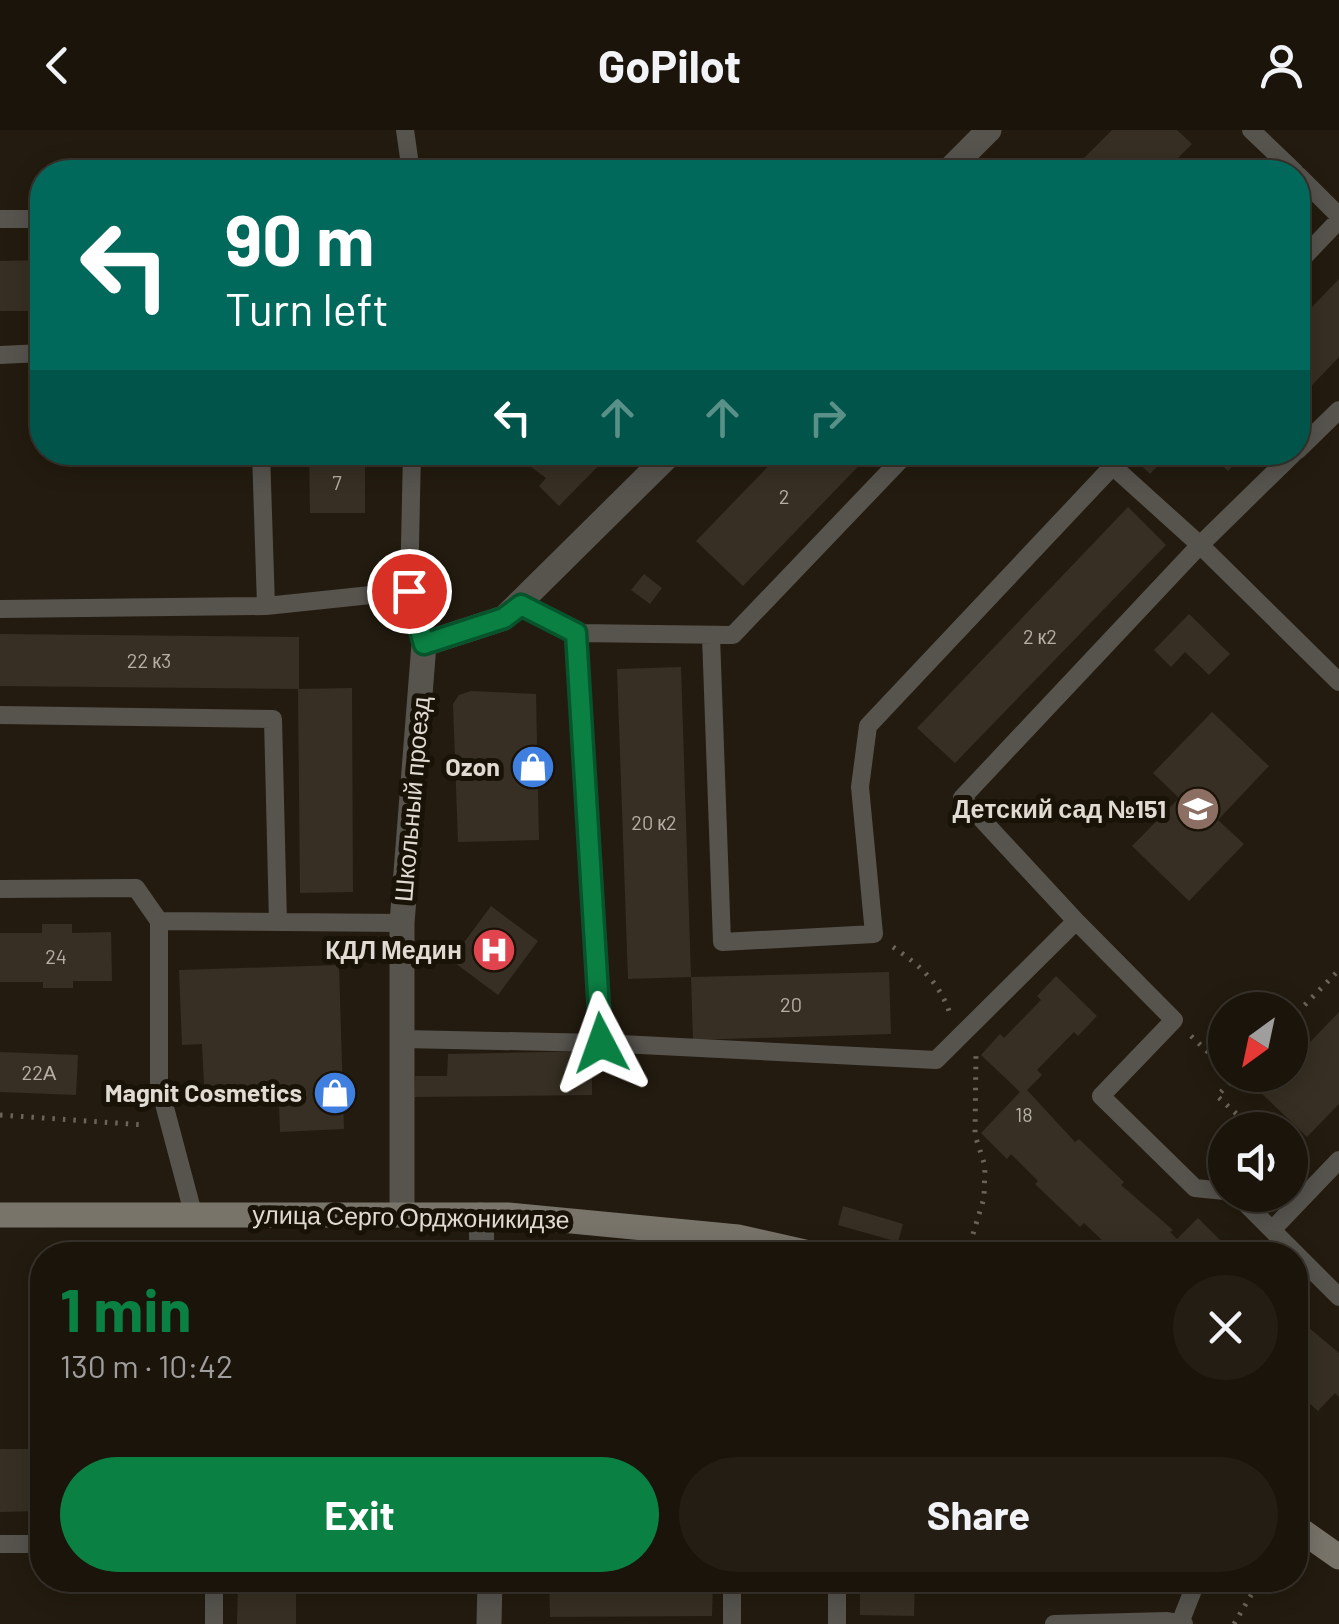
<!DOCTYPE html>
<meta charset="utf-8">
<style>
:root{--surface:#1a140b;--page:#231d14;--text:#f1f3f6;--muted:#9f9e9d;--line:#38332c;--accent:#0b8043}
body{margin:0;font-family:Barlow,sans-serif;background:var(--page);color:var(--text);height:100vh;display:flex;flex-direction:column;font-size:38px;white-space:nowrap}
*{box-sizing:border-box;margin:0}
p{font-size:32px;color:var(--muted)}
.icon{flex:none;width:55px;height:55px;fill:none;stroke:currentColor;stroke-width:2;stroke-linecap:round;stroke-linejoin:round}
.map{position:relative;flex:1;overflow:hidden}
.details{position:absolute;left:30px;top:1112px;width:1278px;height:350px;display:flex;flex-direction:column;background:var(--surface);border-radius:40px;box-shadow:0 5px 25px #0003,0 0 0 2px var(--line)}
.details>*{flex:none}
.guide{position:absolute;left:30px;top:30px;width:1280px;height:305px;border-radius:40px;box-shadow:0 5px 25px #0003,0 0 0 2px var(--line);background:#00695c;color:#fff;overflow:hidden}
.needle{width:65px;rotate:213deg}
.tools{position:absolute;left:1208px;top:862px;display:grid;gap:20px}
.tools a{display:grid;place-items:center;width:100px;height:100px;border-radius:50%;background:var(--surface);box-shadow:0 5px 25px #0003,0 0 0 2px var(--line);font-size:50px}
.pin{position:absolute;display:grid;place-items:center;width:85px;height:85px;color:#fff;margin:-42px;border:5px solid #fff;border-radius:50%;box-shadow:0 2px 10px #0007}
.me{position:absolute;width:110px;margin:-55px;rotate:356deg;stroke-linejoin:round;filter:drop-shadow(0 0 8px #0008)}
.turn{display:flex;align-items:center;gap:35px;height:210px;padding:0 30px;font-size:45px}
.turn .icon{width:130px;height:130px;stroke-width:2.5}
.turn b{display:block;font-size:70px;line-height:85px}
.lanes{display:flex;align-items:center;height:95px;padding:0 30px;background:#0003;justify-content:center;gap:50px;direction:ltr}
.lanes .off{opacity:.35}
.round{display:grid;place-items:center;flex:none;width:105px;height:105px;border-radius:52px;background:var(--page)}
.head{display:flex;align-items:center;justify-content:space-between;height:170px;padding:0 30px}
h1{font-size:60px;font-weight:700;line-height:75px;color:var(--accent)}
.button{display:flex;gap:20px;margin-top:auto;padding:20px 30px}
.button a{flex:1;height:115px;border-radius:60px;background:var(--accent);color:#fff;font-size:40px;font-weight:700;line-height:115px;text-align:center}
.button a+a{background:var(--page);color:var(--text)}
header{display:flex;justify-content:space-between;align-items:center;height:130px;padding:0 30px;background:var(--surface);font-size:45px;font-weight:700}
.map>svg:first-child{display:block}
.building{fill:#372f23}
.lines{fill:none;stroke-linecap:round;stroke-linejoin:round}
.path{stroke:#6b645a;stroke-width:5;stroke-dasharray:2.5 8;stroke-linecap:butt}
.lane{stroke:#57544e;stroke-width:18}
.street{stroke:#57544e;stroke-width:25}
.secondary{stroke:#79746a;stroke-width:25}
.route-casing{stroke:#07532c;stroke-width:25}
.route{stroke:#0b8043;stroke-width:18}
.labels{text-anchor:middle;stroke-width:10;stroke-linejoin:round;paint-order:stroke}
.number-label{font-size:20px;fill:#b5afa6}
.poi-label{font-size:25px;font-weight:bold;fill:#dfdad2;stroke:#191207;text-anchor:end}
.street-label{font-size:25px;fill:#dfdad2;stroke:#191207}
</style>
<header><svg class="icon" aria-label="back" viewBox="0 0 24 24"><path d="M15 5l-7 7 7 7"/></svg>GoPilot<svg class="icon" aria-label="person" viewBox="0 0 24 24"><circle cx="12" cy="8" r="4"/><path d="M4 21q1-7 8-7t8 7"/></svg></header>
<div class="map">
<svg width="1339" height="1494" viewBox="0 0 1339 1494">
<rect width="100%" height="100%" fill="#231b0f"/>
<!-- building -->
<path class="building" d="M1112,0H1177L1192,14L1164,42H1070Z
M42,130V181H0V131Z
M1339,149V227L1298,270V198L1312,183L1309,180Z
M309,322H365V383H310Z
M530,322H612L559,376L539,356L546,348L527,334L532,325Z
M782,322H872L743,456L696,411Z
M1127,322H1171L1150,344Z
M1209,322H1246L1228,341Z
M1128,377L1166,415L955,633L917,598Z
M644,444L662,458L650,474L631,460Z
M1189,484L1230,524L1209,545L1185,522L1171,537L1154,520Z
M0,504L299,507V559L0,556Z
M681,537L691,847L628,849L617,539Z
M352,558L353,762L300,763L298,559Z
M471,561L536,564L539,710L458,712L453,574L459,565Z
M1212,582L1269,636L1218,690L1244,714L1189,771L1132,716L1179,668L1153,643Z
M491,776L538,811L498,865L451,830Z
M42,794H72V803L111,802L112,851H73V858H43V852H0V803H42Z
M339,835L344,999L280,1002L279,974L205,975L202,914L182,915L179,840Z
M889,842L891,904L693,910L691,847Z
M1056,846L1097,886L1078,906L1074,902L1037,940L1042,945L1027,960L1075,1012L1079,1009L1124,1052L1121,1055L1173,1100L1170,1102L1177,1109L1198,1088L1224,1114L1221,1117L1230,1125H1109L1103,1119L1107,1115L1084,1093L1080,1097L1035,1054L1038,1051L1011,1024L1007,1029L981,1003L1020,962L981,925L1000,904L1004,908L1041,870L1037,866Z
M1339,882V974L1307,1007L1261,963L1278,945H1290V933Z
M592,921V965L414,967L415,946H447L448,924Z
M0,922L78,925L76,965L0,962Z
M843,1076L903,1094L898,1112L838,1095Z
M1295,1186L1339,1223V1267L1335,1263L1318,1281L1307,1271L1303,1275L1295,1268Z
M0,1319H42V1381L0,1382Z
M238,1450H296V1494H237Z
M549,1450H713L712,1486L550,1487Z
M860,1450H915L914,1486L860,1485Z"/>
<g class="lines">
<!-- path -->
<path class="path" d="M893,817C921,836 941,854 951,887
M1290,890L1339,840
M1191,906L1225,938
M1237,945L1217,966L1254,1000
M0,985L145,995
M973,1104L984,1068L985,1036L975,1005L976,921
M164,1122L165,1125
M1234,1494L1260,1450"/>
<!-- lane -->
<path class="lane" d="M405,0L411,42
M1251,0L1295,42
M1298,45L1339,86
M0,89H42
M1298,133L1339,90
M0,225L42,223
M1298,320L1339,280
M261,322L266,476
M412,322L409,461L424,514
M1097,322L1200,415L1339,552
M521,475L576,503
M0,479L266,476L409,461
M711,506L722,812L874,804L860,657L868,596L1112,337
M0,585L273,589L278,792
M0,759L136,758L159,791V955L193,1083
M159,791L402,793
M1076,791L1174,890L1101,966L1195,1058L1225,1061
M403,909L601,913L936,930L1076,791L962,668L1200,415L1295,322
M601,913L576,503L733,505L908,322
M1237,1065L1339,1167
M1272,1100L1339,1030
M0,1414H42
M1180,1493L1197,1450
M214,1494V1450
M732,1494V1450
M837,1494V1450
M1054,1494L1166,1491L1184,1494"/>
<!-- street -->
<path class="street" d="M947,42L989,0
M402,1083V793L424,514L504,488L672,322
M481,1085L482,1125
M489,1494L490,1450"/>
<!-- secondary -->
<path class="secondary" d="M0,1085H508L738,1107L818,1125
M1295,1396L1339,1427"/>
</g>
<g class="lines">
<!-- route casing -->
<g class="route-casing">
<path id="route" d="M409,461L424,514L504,488L521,475L576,503L601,913"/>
</g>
<!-- route -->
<use href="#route" class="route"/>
</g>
<!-- icons -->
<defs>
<g id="shop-disc" transform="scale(2.25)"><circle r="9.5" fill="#3f7fe0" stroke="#191207"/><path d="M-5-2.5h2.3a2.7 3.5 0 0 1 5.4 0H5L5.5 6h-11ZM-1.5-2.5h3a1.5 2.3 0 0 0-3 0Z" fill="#fff"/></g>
<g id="school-disc" transform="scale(2.25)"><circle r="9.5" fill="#8d6e63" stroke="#191207"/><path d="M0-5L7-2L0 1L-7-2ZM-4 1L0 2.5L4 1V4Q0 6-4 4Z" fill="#fff"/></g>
<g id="hospital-disc" transform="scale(2.25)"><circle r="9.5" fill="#e0444e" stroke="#191207"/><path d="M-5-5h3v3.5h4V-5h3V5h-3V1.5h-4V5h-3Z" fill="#fff"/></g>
</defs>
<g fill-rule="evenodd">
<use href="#shop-disc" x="533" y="637"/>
<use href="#school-disc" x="1198" y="679"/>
<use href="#hospital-disc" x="494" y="820"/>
<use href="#shop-disc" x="335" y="963"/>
</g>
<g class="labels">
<!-- number labels -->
<g class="number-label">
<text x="337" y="360">7</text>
<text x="784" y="374">2</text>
<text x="1040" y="514">2 к2</text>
<text x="149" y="538">22 к3</text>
<text x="654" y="700">20 к2</text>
<text x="56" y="834">24</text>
<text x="791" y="882">20</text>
<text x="39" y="950">22А</text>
<text x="1024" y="992">18</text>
</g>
<!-- poi labels -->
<g class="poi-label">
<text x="500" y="646">Ozon</text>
<text x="1166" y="688">Детский сад №151</text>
<text x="462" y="829">КДЛ Медин</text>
<text x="302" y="972">Magnit Cosmetics</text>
</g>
<!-- street labels -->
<g class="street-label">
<text transform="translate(412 669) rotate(-85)" y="9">Школьный проезд</text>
<text transform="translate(411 1087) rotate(1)" y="9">улица Серго Орджоникидзе</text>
</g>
</g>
</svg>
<div class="tools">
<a><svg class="needle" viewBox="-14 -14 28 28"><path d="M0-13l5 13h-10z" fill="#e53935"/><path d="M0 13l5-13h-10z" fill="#9f9e9d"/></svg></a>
<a><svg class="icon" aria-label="sound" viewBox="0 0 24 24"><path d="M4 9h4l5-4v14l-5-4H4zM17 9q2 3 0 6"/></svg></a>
</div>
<div class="pin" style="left:409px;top:461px;background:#d93025"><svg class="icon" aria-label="arrive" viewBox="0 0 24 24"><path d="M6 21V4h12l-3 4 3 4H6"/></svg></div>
<svg class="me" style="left:601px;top:913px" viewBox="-20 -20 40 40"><path d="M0-17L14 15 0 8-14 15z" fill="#0b8043" stroke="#fff" stroke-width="4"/></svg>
<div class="guide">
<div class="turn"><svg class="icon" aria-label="left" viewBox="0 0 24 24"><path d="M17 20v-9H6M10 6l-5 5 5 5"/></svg><div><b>90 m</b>Turn left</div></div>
<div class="lanes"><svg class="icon" aria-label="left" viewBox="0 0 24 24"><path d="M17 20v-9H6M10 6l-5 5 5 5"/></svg><svg class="icon off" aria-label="ahead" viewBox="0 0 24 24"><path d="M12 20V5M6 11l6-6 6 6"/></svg><svg class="icon off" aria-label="ahead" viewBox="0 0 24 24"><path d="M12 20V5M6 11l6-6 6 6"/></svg><svg class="icon off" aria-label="right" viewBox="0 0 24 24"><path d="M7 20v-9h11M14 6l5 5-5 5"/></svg></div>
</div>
<section class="details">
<div class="head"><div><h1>1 min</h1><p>130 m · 10:42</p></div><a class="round"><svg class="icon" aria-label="close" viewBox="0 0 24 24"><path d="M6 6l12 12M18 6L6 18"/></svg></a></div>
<div class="button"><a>Exit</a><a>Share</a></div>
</section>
</div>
